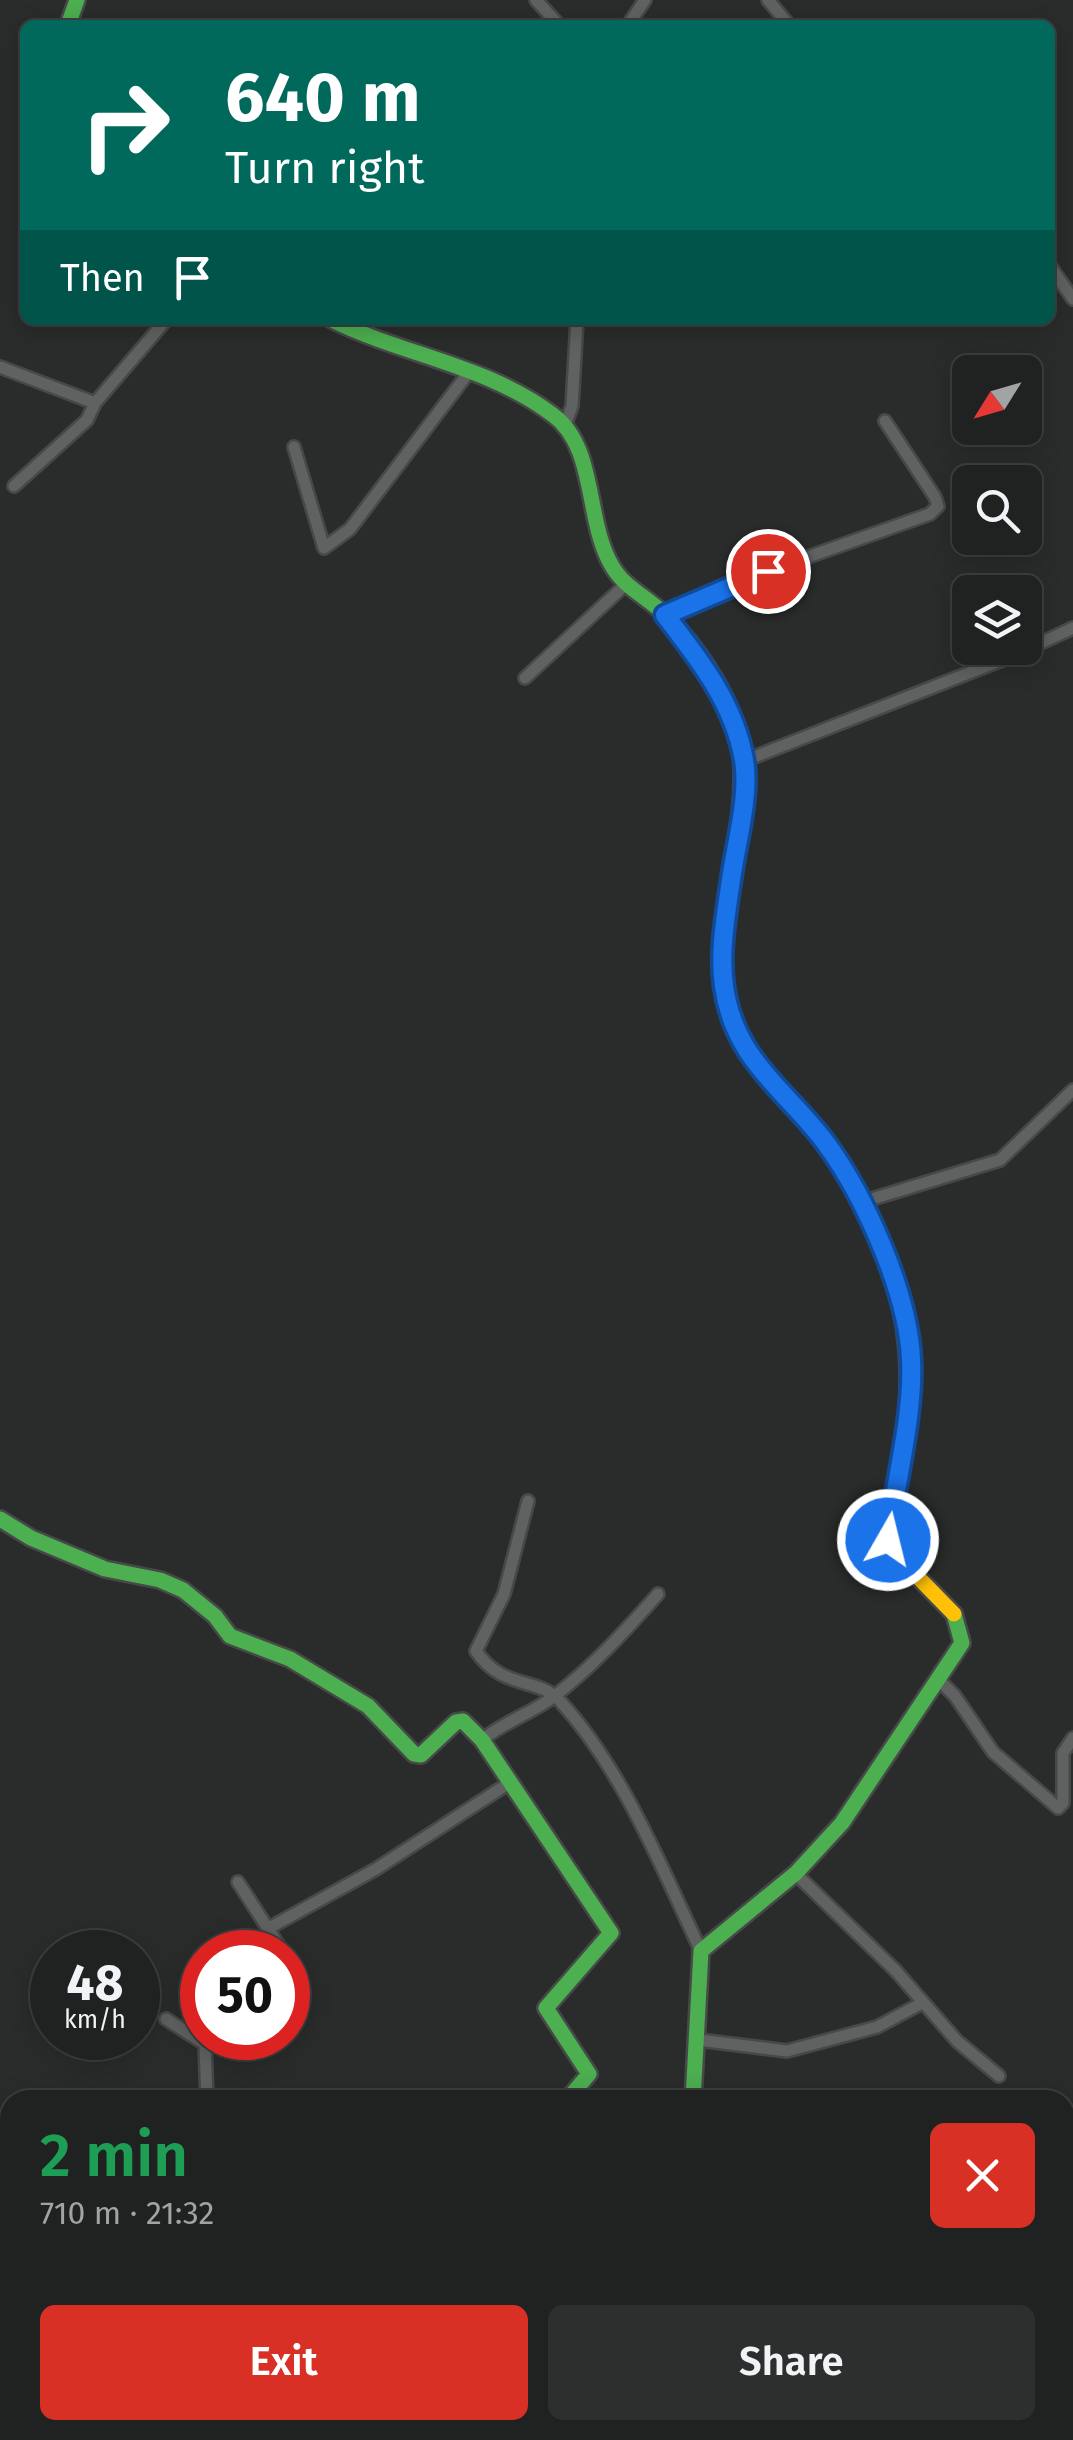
<!DOCTYPE html>
<meta charset="utf-8">
<style>
:root{--surface:#202121;--page:#2d2e2e;--text:#f1f3f6;--muted:#a2a3a5;--line:#3d3e3f;--accent:#d93025}
body{margin:0;font-family:"Fira Sans",sans-serif;background:var(--page);color:var(--text);height:100vh;display:flex;flex-direction:column;font-size:38px;white-space:nowrap}
*{box-sizing:border-box;margin:0}
p{font-size:32px;color:var(--muted)}
.icon{flex:none;width:55px;height:55px;fill:none;stroke:currentColor;stroke-width:2;stroke-linecap:round;stroke-linejoin:round}
.map{position:relative;flex:1;overflow:hidden}
.side{position:absolute;left:0px;top:2090px;width:1075px;height:350px;display:flex;flex-direction:column;background:var(--surface);border-radius:30px 30px 0 0;box-shadow:0 5px 25px #0003,0 0 0 2px var(--line)}
.side>*{flex:none}
.top-card{position:absolute;left:20px;top:20px;width:1035px;height:305px;border-radius:15px;box-shadow:0 5px 25px #0003,0 0 0 2px var(--line);background:#00695c;color:#fff;overflow:hidden}
.needle{width:65px;rotate:233deg}
.controls{position:absolute;left:952px;top:355px;display:grid;gap:20px}
.controls a{display:grid;place-items:center;width:90px;height:90px;border-radius:15px;background:var(--surface);box-shadow:0 5px 25px #0003,0 0 0 2px var(--line);font-size:50px}
.speed{position:absolute;left:30px;top:1930px;display:flex;gap:20px;font-size:50px;font-weight:700;text-align:center}
.speed>*{display:grid;place-content:center;width:130px;height:130px;border-radius:50%;background:var(--surface);box-shadow:0 5px 25px #0003,0 0 0 2px var(--line);line-height:1}
.speed small{font-size:25px;font-weight:400}
.speed .limit{border:15px solid #d22;background:#fff;color:#111}
.pin{position:absolute;display:grid;place-items:center;width:85px;height:85px;color:#fff;margin:-42px;border:5px solid #fff;border-radius:50%;box-shadow:0 2px 10px #0007}
.me{position:absolute;width:110px;margin:-55px;rotate:8deg;stroke-linejoin:round;filter:drop-shadow(0 0 8px #0008)}
.turn{display:flex;align-items:center;gap:35px;height:210px;padding:0 40px;font-size:45px}
.turn .icon{width:130px;height:130px;stroke-width:2.5}
.turn b{display:block;font-size:70px;line-height:85px}
.then{display:flex;align-items:center;height:95px;padding:0 40px;background:#0003;gap:20px;font-size:38px}
.round{display:grid;place-items:center;flex:none;width:105px;height:105px;border-radius:15px;background:var(--page)}
.summary{display:flex;align-items:center;justify-content:space-between;height:170px;padding:0 40px}
h1{font-size:60px;font-weight:600;line-height:75px;color:#1e9e55}
.primary-button{display:flex;gap:20px;margin-top:auto;padding:20px 40px}
.primary-button a{flex:1;height:115px;border-radius:15px;background:var(--accent);color:#fff;font-size:40px;font-weight:600;line-height:115px;text-align:center}
.primary-button a+a{background:var(--page);color:var(--text)}
.map>svg:first-child{display:block}
.lines{fill:none;stroke-linecap:round;stroke-linejoin:round}
.street-casing{stroke:#474949;stroke-width:16}
.fast-casing{stroke:#474949;stroke-width:20}
.slow-casing{stroke:#474949;stroke-width:20}
.street{stroke:#606262;stroke-width:11}
.fast{stroke:#4caf50;stroke-width:15}
.slow{stroke:#ffc107;stroke-width:15}
.route-casing{stroke:#114b97;stroke-width:25}
.route{stroke:#1a73e8;stroke-width:18}
</style>
<div class="map">
<svg width="1073" height="2440" viewBox="0 0 1073 2440">
<rect width="100%" height="100%" fill="#2a2c2c"/>
<g class="lines">
<!-- street casing -->
<g class="street-casing">
<path id="street" d="M536,0L559,25
M768,0L789,25
M628,25L645,0
M1050,266L1073,299
M0,367L95,403
M566,423L572,406L577,320
M294,447L324,548L350,529L469,372
M14,486L87,420L95,403L166,320
M665,615L768,571L930,514L938,506L935,497L885,421
M525,678L625,585
M744,761L1015,655L1073,628
M862,1202L1000,1160L1073,1090
M528,1501L504,1594L476,1651C502,1690 539,1677 560,1701C623,1770 661,1867 701,1951
M939,1680L955,1696L993,1752L1058,1808L1063,1803V1753L1073,1738
M482,1740C505,1721 533,1713 556,1695C594,1665 626,1630 658,1594
M795,1873L896,1971L957,2041L999,2076
M238,1882L283,1952
M269,1928L376,1869L509,1783
M288,1961L299,1982L302,1999L288,2010
M166,2019L205,2044
M699,2040L787,2051L877,2027L922,2003
M205,2044L207,2100
M205,2044L219,2038
M0,2374L10,2371
M829,2430L836,2440
M957,2430L979,2440
M797,2440L811,2430"/>
</g>
<!-- fast casing -->
<g class="fast-casing">
<path id="fast" d="M68,25L77,0
M332,320C403,355 489,366 553,415C597,447 585,521 612,566C623,586 645,596 662,612C699,647 736,702 741,754C750,843 702,928 732,1016C749,1065 788,1097 820,1137C853,1178 875,1227 893,1277
M0,1519L31,1538L105,1569L160,1580L183,1590L215,1616L230,1636L290,1659L368,1706L414,1754L421,1755L456,1722L463,1721L482,1740L611,1933L546,2008L589,2074L567,2100
M693,2100L701,1951L796,1873L842,1823L962,1643L954,1614"/>
</g>
<!-- slow casing -->
<g class="slow-casing">
<path id="slow" d="M893,1277C923,1376 902,1442 888,1540L908,1567L954,1614
M694,2430L703,2440"/>
</g>
<!-- street -->
<use href="#street" class="street"/>
<!-- fast -->
<use href="#fast" class="fast"/>
<!-- slow -->
<use href="#slow" class="slow"/>
</g>
<g class="lines">
<!-- route casing -->
<g class="route-casing">
<path id="route" d="M768,571L665,615C699,659 734,703 744,760C750,797 736,843 731,880C726,914 719,952 724,986C734,1060 785,1089 825,1142C865,1196 908,1293 911,1359C914,1415 895,1484 888,1540"/>
</g>
<!-- route -->
<use href="#route" class="route"/>
</g>
</svg>
<div class="controls">
<a><svg class="needle" viewBox="-14 -14 28 28"><path d="M0-13l5 13h-10z" fill="#e53935"/><path d="M0 13l5-13h-10z" fill="#a2a3a5"/></svg></a>
<a><svg class="icon" aria-label="search" viewBox="0 0 24 24"><circle cx="10" cy="10" r="6"/><path d="M15 15l6 6"/></svg></a>
<a><svg class="icon" aria-label="layers" viewBox="0 0 24 24"><path d="M12 4l9 5-9 5-9-5zM3 14l9 5 9-5"/></svg></a>
</div>
<div class="speed"><div>48<small>km/h</small></div><div class="limit">50</div></div>
<div class="pin" style="left:768px;top:571px;background:#d93025"><svg class="icon" aria-label="arrive" viewBox="0 0 24 24"><path d="M6 21V4h12l-3 4 3 4H6"/></svg></div>
<svg class="me" style="left:888px;top:1540px" viewBox="-20 -20 40 40"><circle r="17" fill="#1a73e8" stroke="#fff" stroke-width="3"/><path d="M0-11L8 9 0 5-8 9z" fill="#fff"/></svg>
<div class="top-card">
<div class="turn"><svg class="icon" aria-label="right" viewBox="0 0 24 24"><path d="M7 20v-9h11M14 6l5 5-5 5"/></svg><div><b>640 m</b>Turn right</div></div>
<div class="then">Then<svg class="icon" aria-label="arrive" viewBox="0 0 24 24"><path d="M6 21V4h12l-3 4 3 4H6"/></svg></div>
</div>
<section class="side">
<div class="summary"><div><h1>2 min</h1><p>710 m · 21:32</p></div><a class="round" style="background:#d93025;color:#fff"><svg class="icon" aria-label="close" viewBox="0 0 24 24"><path d="M6 6l12 12M18 6L6 18"/></svg></a></div>
<div class="primary-button"><a>Exit</a><a>Share</a></div>
</section>
</div>
